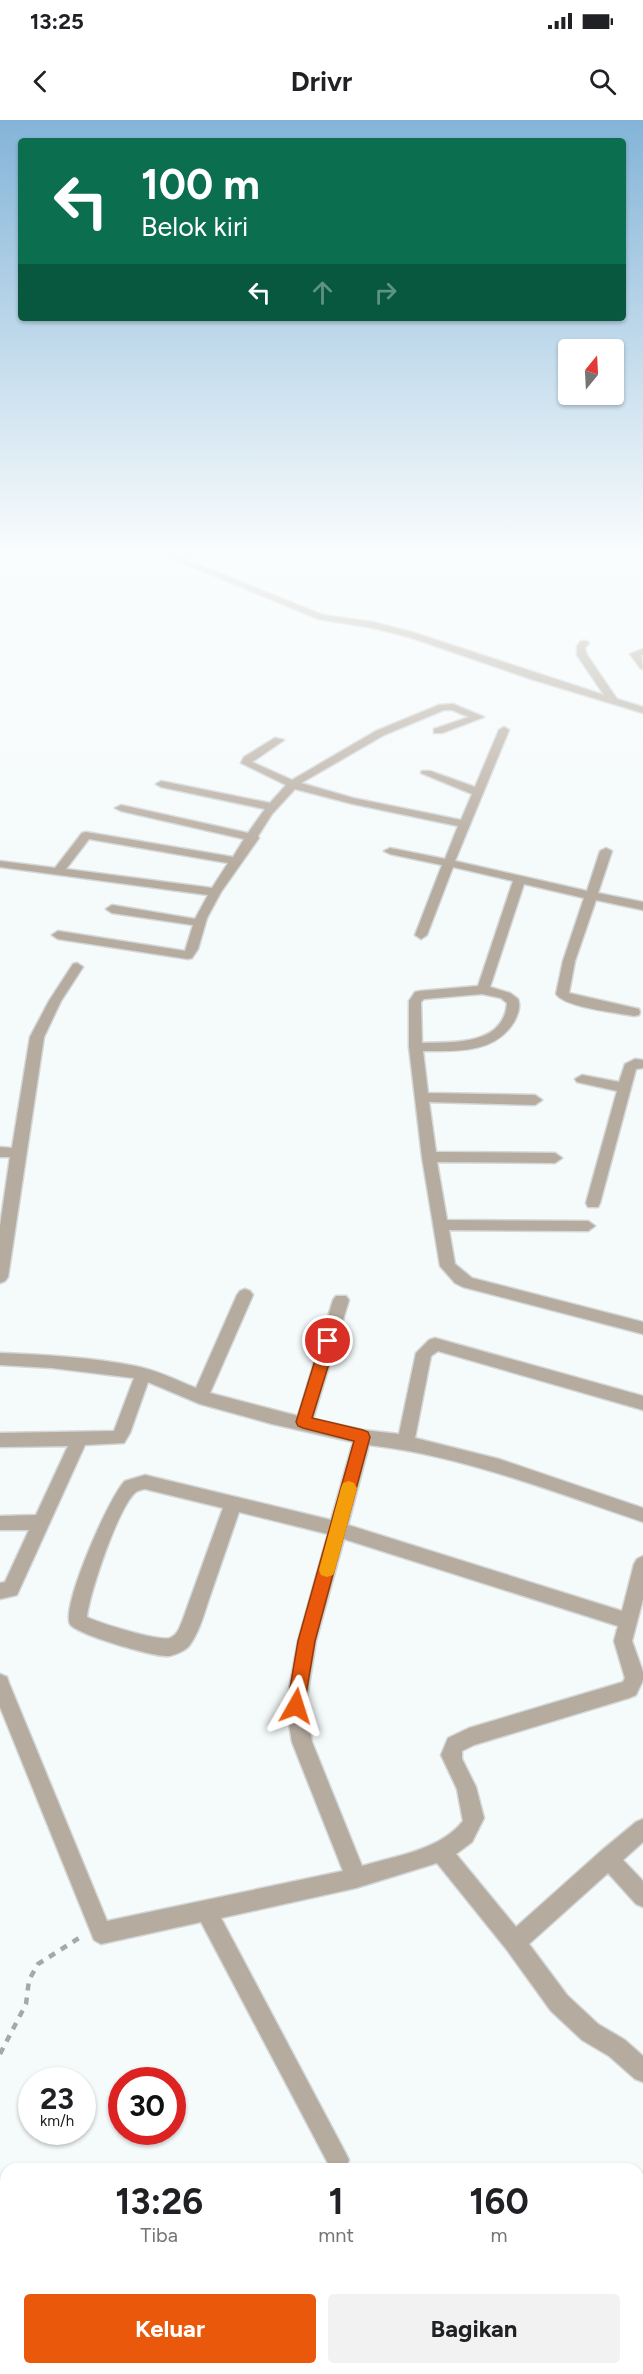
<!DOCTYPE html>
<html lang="id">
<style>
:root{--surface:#fff;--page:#f2f2f2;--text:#202124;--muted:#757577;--accent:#ea580c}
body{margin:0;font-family:Figtree,sans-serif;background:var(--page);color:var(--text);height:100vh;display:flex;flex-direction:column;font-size:22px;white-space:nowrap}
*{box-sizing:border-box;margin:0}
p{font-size:20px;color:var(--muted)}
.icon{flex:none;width:33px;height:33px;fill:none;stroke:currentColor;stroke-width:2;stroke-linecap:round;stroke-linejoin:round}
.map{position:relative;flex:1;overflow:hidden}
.panel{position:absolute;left:0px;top:2043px;width:644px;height:212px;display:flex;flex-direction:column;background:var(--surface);border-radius:18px 18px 0 0;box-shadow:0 2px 4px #0004}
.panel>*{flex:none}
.top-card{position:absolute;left:18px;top:18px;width:608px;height:183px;border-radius:6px;box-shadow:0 2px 4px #0004;background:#0b6e4f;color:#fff;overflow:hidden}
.needle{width:39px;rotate:18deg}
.controls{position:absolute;left:558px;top:219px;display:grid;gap:12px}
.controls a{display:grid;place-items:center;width:66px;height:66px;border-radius:6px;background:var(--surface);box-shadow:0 2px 4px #0004;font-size:30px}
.speed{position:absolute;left:18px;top:1947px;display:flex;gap:12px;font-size:30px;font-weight:700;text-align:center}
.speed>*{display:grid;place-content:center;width:78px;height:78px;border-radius:50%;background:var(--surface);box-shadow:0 2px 4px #0004;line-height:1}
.speed small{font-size:15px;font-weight:400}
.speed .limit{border:9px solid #d22;background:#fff;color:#111}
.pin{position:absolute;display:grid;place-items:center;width:51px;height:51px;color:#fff;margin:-26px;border:3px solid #fff;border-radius:50%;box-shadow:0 2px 6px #0007}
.me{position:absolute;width:66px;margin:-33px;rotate:6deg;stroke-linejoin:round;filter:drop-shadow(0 0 4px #0008)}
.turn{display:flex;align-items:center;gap:21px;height:126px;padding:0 24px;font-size:27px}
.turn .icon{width:78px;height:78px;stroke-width:2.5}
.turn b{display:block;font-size:42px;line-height:51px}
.lanes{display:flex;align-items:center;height:57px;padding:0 24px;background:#0003;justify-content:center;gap:30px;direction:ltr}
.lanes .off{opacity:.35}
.eta{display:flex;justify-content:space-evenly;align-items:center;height:102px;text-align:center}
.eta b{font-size:36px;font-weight:700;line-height:42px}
.button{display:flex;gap:12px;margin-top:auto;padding:12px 24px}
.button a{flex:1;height:69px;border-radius:6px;background:var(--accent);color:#fff;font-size:24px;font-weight:700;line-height:69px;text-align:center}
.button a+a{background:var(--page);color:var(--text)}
.status{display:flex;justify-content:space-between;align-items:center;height:42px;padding:0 30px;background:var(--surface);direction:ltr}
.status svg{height:16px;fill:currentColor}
header{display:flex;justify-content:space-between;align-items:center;height:78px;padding:0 24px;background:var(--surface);font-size:27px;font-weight:700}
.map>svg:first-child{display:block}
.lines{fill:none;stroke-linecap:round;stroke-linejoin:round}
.street-casing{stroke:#d3d7d8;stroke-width:3}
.path{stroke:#a5a8a9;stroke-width:4.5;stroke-dasharray:7 7;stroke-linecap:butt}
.street{fill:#b6ab9f;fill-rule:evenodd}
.route{fill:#ea580c;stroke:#983908;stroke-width:1.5}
.slow{fill:#f59e0b}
</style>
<div class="status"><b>13:25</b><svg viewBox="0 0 49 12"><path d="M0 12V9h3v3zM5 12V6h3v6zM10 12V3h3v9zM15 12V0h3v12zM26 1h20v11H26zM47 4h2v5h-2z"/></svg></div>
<header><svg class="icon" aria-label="back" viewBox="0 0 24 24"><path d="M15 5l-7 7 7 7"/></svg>Drivr<svg class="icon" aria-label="search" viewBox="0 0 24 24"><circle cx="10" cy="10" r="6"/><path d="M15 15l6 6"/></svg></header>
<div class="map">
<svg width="643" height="2254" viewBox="0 0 643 2254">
<rect width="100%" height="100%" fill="#f5fafb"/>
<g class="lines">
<!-- street casing -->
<g class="street-casing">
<path id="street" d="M159,433H170L323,495L373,502L415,513L604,575L577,535V526L581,521H587L589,523L585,528L587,535L617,579L643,587V593L531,559L409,517L373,508L318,499Z
M643,529V535H641L643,549L640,548L630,534Z
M453,584L484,597L442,613H434V609L469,597L452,590H444L384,615L301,663L353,678L461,700L472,674L421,653L422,651H430L475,667L499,610L504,607L509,610L455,741L587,771L600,731L606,728L612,731L598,773L643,782V790L596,780L575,841L569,873L639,889L640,892L639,895L634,896C615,892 566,888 556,874L563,841L584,778L524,764L490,867L510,873L518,879C521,887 518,894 514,902C494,934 456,931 423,931L428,973L535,975L542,980L535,985L429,982L436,1032L555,1033L562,1038L555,1043L437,1042L447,1100L588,1101L595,1106L588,1111L449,1110L455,1144L472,1158L643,1202V1214L463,1167L455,1163L440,1146L422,1037L409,927V881L415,872L420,871L478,866L513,761L453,747L427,815L421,819L415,815L442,745L390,734L384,731L390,728L445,739L458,706L353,684L295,669L272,694L258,716L259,718L221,772L207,798L198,829L192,838L188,839L58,819L52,815L58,811L185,831L193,805L112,793L106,789L112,785L195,799L208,775L0,747V741L55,748L82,713L86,712L233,737L244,719L121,691L115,688L121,685L248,713L265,689L161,667L156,664L161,661L270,683L286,665L241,643L244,637L275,618L284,620L252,642L292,660L376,611L439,585ZM89,719L228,743L212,768L66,749ZM482,874L501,878L507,883C504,926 453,922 422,923L421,882L424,879Z
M77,843L83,847L61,881L44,917L8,1157L5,1161L0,1163V1106L10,1037H0V1027L12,1028L30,917L49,881L73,844Z
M635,939L643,940V948L636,949L600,1083L598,1087H588L586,1083L617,971L577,962L575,959L582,955L619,962L625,944Z
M245,1169L250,1171L253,1175L210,1273L298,1296L333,1180L336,1176H346L349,1180L313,1299L363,1310L399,1314L416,1233L429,1220L435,1218L643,1276V1290L438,1231L431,1236L415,1318L499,1339L643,1388V1402C554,1372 464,1336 369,1325L348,1405L622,1491L634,1444L637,1439L643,1436V1479L632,1521L643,1552V1560L636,1575L629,1578L474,1625L462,1631V1639L476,1667L484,1698L472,1722L456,1734L516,1807L601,1731L636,1702L643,1699V1722L623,1740L643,1761V1787L636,1784L608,1753L529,1824L567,1875L598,1904L625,1920L643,1936V1962L635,1959L609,1936L582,1920L551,1891L507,1830L437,1743L356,1768L221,1798L345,2032L349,2040L345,2048L331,2049L201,1802L101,1824L94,1820L0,1587V1554L7,1557L9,1563L107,1801L343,1751L292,1622L286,1585L298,1521L328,1414L239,1392C229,1421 219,1450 209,1479C204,1494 199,1513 189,1526C186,1530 175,1535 169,1536C157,1538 75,1514 70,1504C61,1486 110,1375 125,1361L145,1355L331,1400L353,1322L272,1304L200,1284L148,1262L130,1313L124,1323L85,1325L17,1475L0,1479V1463L5,1462L29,1410H0V1396L36,1395L68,1326L0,1327V1313L114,1311L134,1258L52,1248L0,1245V1233C44,1235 91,1237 135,1246C156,1250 176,1260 196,1268L237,1175L240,1171ZM145,1369L223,1388L183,1499C180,1506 178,1515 170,1518C160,1522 99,1503 87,1497C89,1474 119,1385 136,1372C139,1370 141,1370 145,1369ZM344,1419L618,1506L614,1521L625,1558L623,1562L469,1608L448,1618L441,1635L457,1669L463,1701C441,1730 395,1736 362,1746L312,1622L306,1585L316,1521Z
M643,2235V2254H622L625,2248H638V2238Z"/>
</g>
<!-- path -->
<path class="path" d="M0,1934L26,1884L29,1860L38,1844L79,1818L85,1817"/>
<!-- street -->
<use href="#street" class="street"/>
</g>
<!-- sky -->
<linearGradient id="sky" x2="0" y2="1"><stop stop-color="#83b4d8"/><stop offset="0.58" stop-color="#fafdfd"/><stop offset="1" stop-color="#fafdfd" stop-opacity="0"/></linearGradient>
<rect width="643" height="748" fill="url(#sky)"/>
<!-- route -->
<path class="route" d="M328,1215L333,1217L336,1221L312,1298L363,1310L368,1312L370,1317L315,1521L304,1586L302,1591L296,1594L290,1591L287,1586L298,1521L354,1321L303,1308L298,1306L296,1302L321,1221L323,1217Z"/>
<!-- slow -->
<path class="slow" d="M349,1361L354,1363L357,1368L335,1450L333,1455L327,1457L321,1455L319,1450L341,1368L343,1363Z"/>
</svg>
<div class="controls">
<a><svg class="needle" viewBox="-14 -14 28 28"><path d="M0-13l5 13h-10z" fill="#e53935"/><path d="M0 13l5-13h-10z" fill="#757577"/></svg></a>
</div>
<div class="speed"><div>23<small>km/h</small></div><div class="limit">30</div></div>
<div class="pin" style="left:328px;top:1221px;background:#d93025"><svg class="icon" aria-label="arrive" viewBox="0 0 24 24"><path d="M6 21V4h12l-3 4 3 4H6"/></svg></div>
<svg class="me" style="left:296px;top:1586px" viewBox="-20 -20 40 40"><path d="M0-17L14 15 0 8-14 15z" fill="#ea580c" stroke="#fff" stroke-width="4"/></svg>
<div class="top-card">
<div class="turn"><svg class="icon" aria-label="left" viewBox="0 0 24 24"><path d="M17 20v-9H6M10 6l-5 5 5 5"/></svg><div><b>100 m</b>Belok kiri</div></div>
<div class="lanes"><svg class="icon" aria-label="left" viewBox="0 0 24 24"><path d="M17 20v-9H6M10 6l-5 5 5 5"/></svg><svg class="icon off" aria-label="ahead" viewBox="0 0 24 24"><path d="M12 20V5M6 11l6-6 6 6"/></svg><svg class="icon off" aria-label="right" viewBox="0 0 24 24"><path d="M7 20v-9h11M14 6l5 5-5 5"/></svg></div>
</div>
<section class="panel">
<div class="eta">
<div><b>13:26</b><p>Tiba</p></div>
<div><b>1</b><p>mnt</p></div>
<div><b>160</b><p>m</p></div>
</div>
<div class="button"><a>Keluar</a><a>Bagikan</a></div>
</section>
</div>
